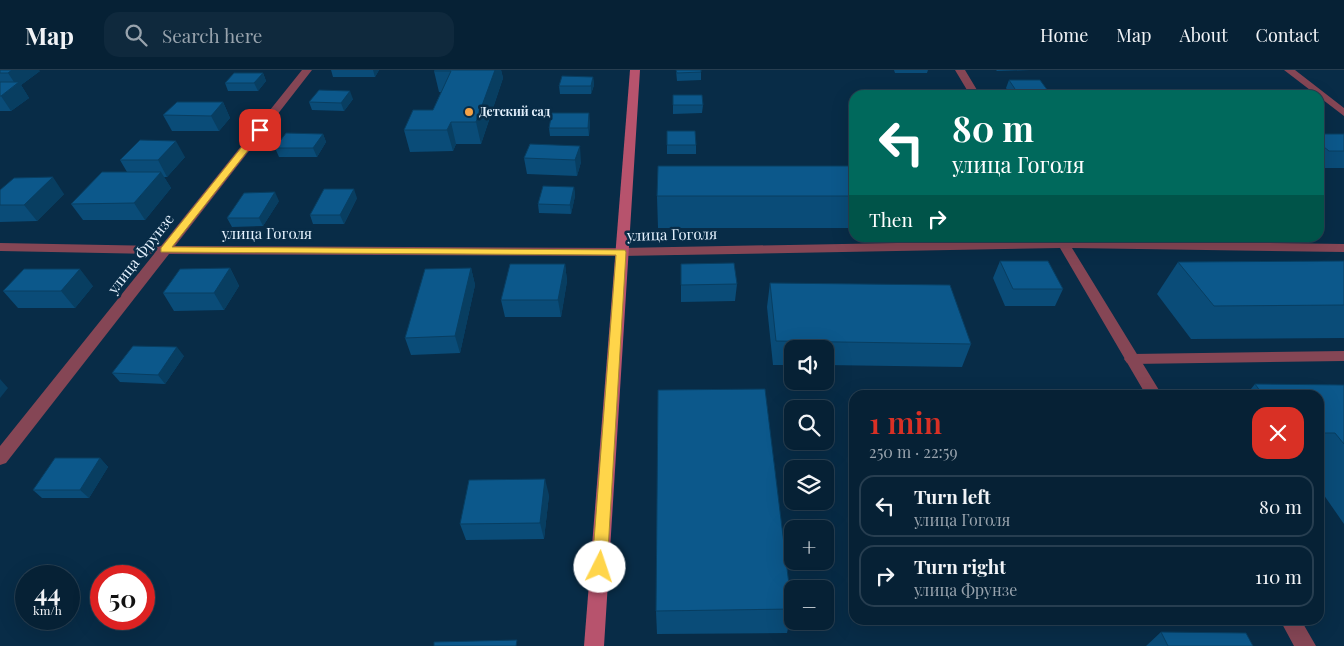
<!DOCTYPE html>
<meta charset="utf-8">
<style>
:root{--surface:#062135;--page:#0f293d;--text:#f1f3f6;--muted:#98a3ad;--line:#273e50;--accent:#d93025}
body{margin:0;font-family:"Playfair Display",serif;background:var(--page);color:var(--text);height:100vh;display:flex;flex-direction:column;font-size:19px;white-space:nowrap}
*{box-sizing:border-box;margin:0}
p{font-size:16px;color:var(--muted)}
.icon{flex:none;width:28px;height:28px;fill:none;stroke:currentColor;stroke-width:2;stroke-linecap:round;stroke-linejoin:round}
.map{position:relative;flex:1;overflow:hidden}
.side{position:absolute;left:849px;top:320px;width:475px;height:235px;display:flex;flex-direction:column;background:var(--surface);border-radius:15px;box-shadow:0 5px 20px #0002,0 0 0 1px var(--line)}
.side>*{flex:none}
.banner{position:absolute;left:849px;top:20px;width:475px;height:152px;border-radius:15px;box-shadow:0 5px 20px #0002,0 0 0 1px var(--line);background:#00695c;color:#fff;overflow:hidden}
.tools{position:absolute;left:784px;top:270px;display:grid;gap:10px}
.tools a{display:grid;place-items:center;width:50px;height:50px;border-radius:10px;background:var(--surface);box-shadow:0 5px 20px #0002,0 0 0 1px var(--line);font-size:25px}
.speed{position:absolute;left:15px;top:495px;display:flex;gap:10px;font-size:25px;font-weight:700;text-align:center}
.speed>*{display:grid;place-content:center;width:65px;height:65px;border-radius:50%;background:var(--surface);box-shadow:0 5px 20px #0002,0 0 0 1px var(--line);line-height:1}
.speed small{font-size:12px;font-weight:400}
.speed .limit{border:8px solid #d22;background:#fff;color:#111}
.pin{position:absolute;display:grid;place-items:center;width:42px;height:42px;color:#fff;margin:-21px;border-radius:10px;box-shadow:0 2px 8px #0006}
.me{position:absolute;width:55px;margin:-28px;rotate:4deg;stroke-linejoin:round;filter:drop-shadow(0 0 4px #0008)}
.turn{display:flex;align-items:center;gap:18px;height:105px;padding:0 20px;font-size:22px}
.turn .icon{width:65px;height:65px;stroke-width:2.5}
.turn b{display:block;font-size:35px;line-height:42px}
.then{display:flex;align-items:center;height:48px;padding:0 20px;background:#0003;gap:10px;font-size:19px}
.round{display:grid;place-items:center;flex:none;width:52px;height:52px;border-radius:15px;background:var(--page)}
.summary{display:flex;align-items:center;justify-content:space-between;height:85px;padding:0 20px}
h1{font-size:30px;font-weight:600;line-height:38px;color:var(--accent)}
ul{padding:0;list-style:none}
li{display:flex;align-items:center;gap:15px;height:62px;margin:0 10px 8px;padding:0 10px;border:2px solid var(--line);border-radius:15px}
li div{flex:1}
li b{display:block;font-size:19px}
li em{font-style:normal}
header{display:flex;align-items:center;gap:30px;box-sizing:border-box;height:70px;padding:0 25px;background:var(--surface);border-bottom:1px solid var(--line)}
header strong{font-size:24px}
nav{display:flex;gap:28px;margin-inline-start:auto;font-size:18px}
.search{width:350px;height:45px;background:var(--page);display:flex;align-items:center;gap:12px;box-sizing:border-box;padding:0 18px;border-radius:15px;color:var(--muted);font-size:19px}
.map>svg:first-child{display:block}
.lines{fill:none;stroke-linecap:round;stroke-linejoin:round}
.lane{fill:#854655;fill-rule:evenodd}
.street{fill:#854655;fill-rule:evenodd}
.secondary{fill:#b7536d;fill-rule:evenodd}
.wall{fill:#0a4c78}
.shaded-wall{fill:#083e61}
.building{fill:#0c588b;stroke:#083e61}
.route{fill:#ffd54a;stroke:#a68a30}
.poi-dot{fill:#f5a246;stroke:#082c47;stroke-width:2}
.labels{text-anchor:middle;stroke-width:5;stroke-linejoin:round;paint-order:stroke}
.far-poi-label{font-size:12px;font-weight:bold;fill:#e4f1fd;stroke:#082c47;text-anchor:start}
.street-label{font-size:15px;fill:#e4f1fd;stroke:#082c47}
</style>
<header>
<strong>Map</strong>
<div class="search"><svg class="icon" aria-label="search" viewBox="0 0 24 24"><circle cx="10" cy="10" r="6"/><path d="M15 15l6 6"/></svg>Search here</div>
<nav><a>Home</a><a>Map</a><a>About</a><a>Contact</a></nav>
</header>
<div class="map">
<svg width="1344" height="576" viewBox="0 0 1344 576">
<rect width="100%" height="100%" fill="#082c47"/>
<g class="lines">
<!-- lane -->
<path class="lane" d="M1344,281V291L1132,294L1127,293L1124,289L1127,285L1132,284Z"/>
<!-- street -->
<path class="street" d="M302,0H312L175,176L621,178L1055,170L1054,168H1066L1068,170L1344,174V182L1072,178L1162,325H1146L1060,178L621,186L169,184L6,393L0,395V376L154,184L0,181V173L161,176Z
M955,0H965L980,25H970Z
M1284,0H1295L1344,38V46Z
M1280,550H1301L1316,576H1294Z"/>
<!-- secondary -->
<path class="secondary" d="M630,0H640L604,576H584Z"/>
</g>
<!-- wall -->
<path class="wall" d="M331,0H379L375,7H333Z
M501,0L503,8L481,74H456L453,81L410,82L404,60L433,40L441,22H439L434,1Z
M676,0H701V10L677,11Z
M894,0H928L927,3H895Z
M996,0H1030L997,1Z
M40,1L21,15L29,28L11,41H0V3Z
M263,3L266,11L258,21H228L225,13Z
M593,7L594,15L591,24H560L559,16Z
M1009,10L1051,25H1010L1006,18Z
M673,25L703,35L702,43L673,44Z
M353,29L344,41L312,40L309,32Z
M223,32L230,48L219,61H172L163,45Z
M590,51L589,66H550L549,58Z
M667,61L696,75V84H667Z
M323,64L326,72L317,87H279L275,78Z
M1319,64H1344V98H1319Z
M530,74L581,92L577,106L527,104L524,88Z
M185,87L167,107H164L171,118L145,150H83L71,134L127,102L120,90Z
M854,96V158H658L657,126Z
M574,117L575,126L571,144L539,143L538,134Z
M0,120L64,124L37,151L0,152Z
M357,128L344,154H313L310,145Z
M279,131L263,156L232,157L227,148Z
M1000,191L1063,219L1055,236H1005L993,208Z
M1344,191V268L1191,269L1157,224L1178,192Z
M565,194L567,211L561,247H505L501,230Z
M681,194L737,214L735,231L681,232Z
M230,198L239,216L224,240L174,241L163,223Z
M471,198L475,215L460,283L411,285L405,268Z
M770,213L971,274L962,297L825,295V279H792V295H773L767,237Z
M93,216L75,238H18L3,221Z
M184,286L165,314L120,312L112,303Z
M1255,314L1344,315V454L1319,418V325H1246Z
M100,388L108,397L89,428H42L33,420Z
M854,396V408L852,401Z
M549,425L544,469L466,470L460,454Z
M792,537V540L787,563L657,564L656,541Z
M1161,562L1253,576H1146Z"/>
<!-- shaded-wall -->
<path class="shaded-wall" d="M12,0H39L40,1L21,15L29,28L11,41L1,26L16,15L8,3Z
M373,0H379L375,7Z
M495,0H501L503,8L481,74L476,52Z
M263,3L266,11L258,21L254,13Z
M593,7L594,15L591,24V16Z
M350,21L353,29L344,41L341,33Z
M223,32L230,48L219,61L211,46Z
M589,43L590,51L589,66L588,58Z
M451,52L456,74L453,81L447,60Z
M323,64L326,72L317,87L313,78Z
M176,71L185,87L167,107L158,90Z
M580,76L581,92L577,106L575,90Z
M161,102L171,118L145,150L134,133Z
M53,107L64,124L37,151L24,135Z
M574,117L575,126L571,144L570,135Z
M354,119L357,128L344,154L340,145Z
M275,122L279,131L263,156L259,148Z
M565,194L567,211L561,247L558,230Z
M230,198L239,216L224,240L214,223Z
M471,198L475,215L460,283L455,266Z
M80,199L93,216L75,238L61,221Z
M177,277L184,286L165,314L158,305Z
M0,309L8,318L0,328Z
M100,388L108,397L89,428L80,420Z
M545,409L549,425L544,469L540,453Z"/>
<!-- building -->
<path class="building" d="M0,0H12L8,3H0Z
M435,0H495L476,52H451L447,60H404L413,40H433L451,1H434Z
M676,0H701V2L677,3Z
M234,3H263L254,13H225Z
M562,6L593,7L591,16H559Z
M1009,10H1040L1051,25H1019Z
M0,12H19L1,26H0Z
M319,20L350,21L341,33L309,32Z
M915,23H944L945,25H916Z
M673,25H702L703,35H673Z
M177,32H223L211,46L163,45Z
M552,43H589L588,58H549Z
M667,61H695L696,75H667Z
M286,63L323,64L313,78H275Z
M1319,64H1344V81H1329L1319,73Z
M140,70L176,71L158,90H120Z
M530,74L580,76L575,90L524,88Z
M658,96H854V126H657Z
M102,102H161L134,133L71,134Z
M53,107L24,135H0V120L14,108Z
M543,116L574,117L570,135L538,134Z
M324,119H354L340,145H310Z
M275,122L259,148H227L244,123Z
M1000,191H1048L1063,219H1013Z
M1344,191V235L1214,236L1178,192Z
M734,193L737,214L681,215V194Z
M510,194H565L558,230H501Z
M230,198L214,223H163L180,199Z
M471,198L455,266L405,268L425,199Z
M24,199H80L61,221H3Z
M770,213L950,215L971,274L776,271Z
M133,276L177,277L158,305L112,303Z
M1255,314L1344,315V374L1335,363H1319V325H1263Z
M765,319L792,539L656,541L658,320Z
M55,388H100L80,420H33Z
M545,409L540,453L460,454L469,410Z
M1161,562L1246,563L1253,576H1168Z
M517,570L516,576H434V572Z"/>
<!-- route -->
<path class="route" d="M257,58L264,60L172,177L625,180L626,182L607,497L605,502L600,504L595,502L592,497L616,185L161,182V178Z"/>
<!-- markers -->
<circle class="poi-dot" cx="469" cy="42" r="5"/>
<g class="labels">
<!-- far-poi labels -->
<g class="far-poi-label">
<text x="479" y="46">Детский сад</text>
</g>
<!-- street labels -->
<g class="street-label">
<text x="267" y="169">улица Гоголя</text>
<text transform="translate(672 165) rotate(-1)" y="5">улица Гоголя</text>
<text transform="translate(141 184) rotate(-52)" y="5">улица Фрунзе</text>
</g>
</g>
</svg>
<div class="tools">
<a><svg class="icon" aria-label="sound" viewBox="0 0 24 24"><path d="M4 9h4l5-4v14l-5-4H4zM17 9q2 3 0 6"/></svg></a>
<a><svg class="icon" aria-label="search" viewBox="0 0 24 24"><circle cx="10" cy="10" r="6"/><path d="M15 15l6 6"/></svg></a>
<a><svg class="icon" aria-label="layers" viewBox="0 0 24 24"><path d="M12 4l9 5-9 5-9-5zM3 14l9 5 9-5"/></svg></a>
<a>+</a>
<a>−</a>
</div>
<div class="speed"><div>44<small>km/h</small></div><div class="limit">50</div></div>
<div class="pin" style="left:260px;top:60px;background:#d93025"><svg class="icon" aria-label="arrive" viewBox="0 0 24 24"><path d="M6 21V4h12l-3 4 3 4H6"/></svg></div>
<svg class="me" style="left:600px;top:497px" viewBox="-20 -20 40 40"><circle r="19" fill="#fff"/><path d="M0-13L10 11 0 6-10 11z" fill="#ffd54a"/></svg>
<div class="banner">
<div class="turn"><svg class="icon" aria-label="left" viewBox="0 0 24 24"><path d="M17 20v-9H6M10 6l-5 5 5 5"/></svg><div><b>80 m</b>улица Гоголя</div></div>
<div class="then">Then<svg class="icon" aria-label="right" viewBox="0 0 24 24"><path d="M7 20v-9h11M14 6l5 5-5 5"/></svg></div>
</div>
<section class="side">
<div class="summary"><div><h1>1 min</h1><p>250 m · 22:59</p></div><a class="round" style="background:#d93025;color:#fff"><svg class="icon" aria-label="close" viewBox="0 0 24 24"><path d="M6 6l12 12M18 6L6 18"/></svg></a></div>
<ul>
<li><svg class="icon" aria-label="left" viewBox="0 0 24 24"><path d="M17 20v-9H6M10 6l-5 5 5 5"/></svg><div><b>Turn left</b><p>улица Гоголя</p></div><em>80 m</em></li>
<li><svg class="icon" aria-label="right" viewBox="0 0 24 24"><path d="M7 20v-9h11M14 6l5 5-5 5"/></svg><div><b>Turn right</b><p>улица Фрунзе</p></div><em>110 m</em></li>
</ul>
</section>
</div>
